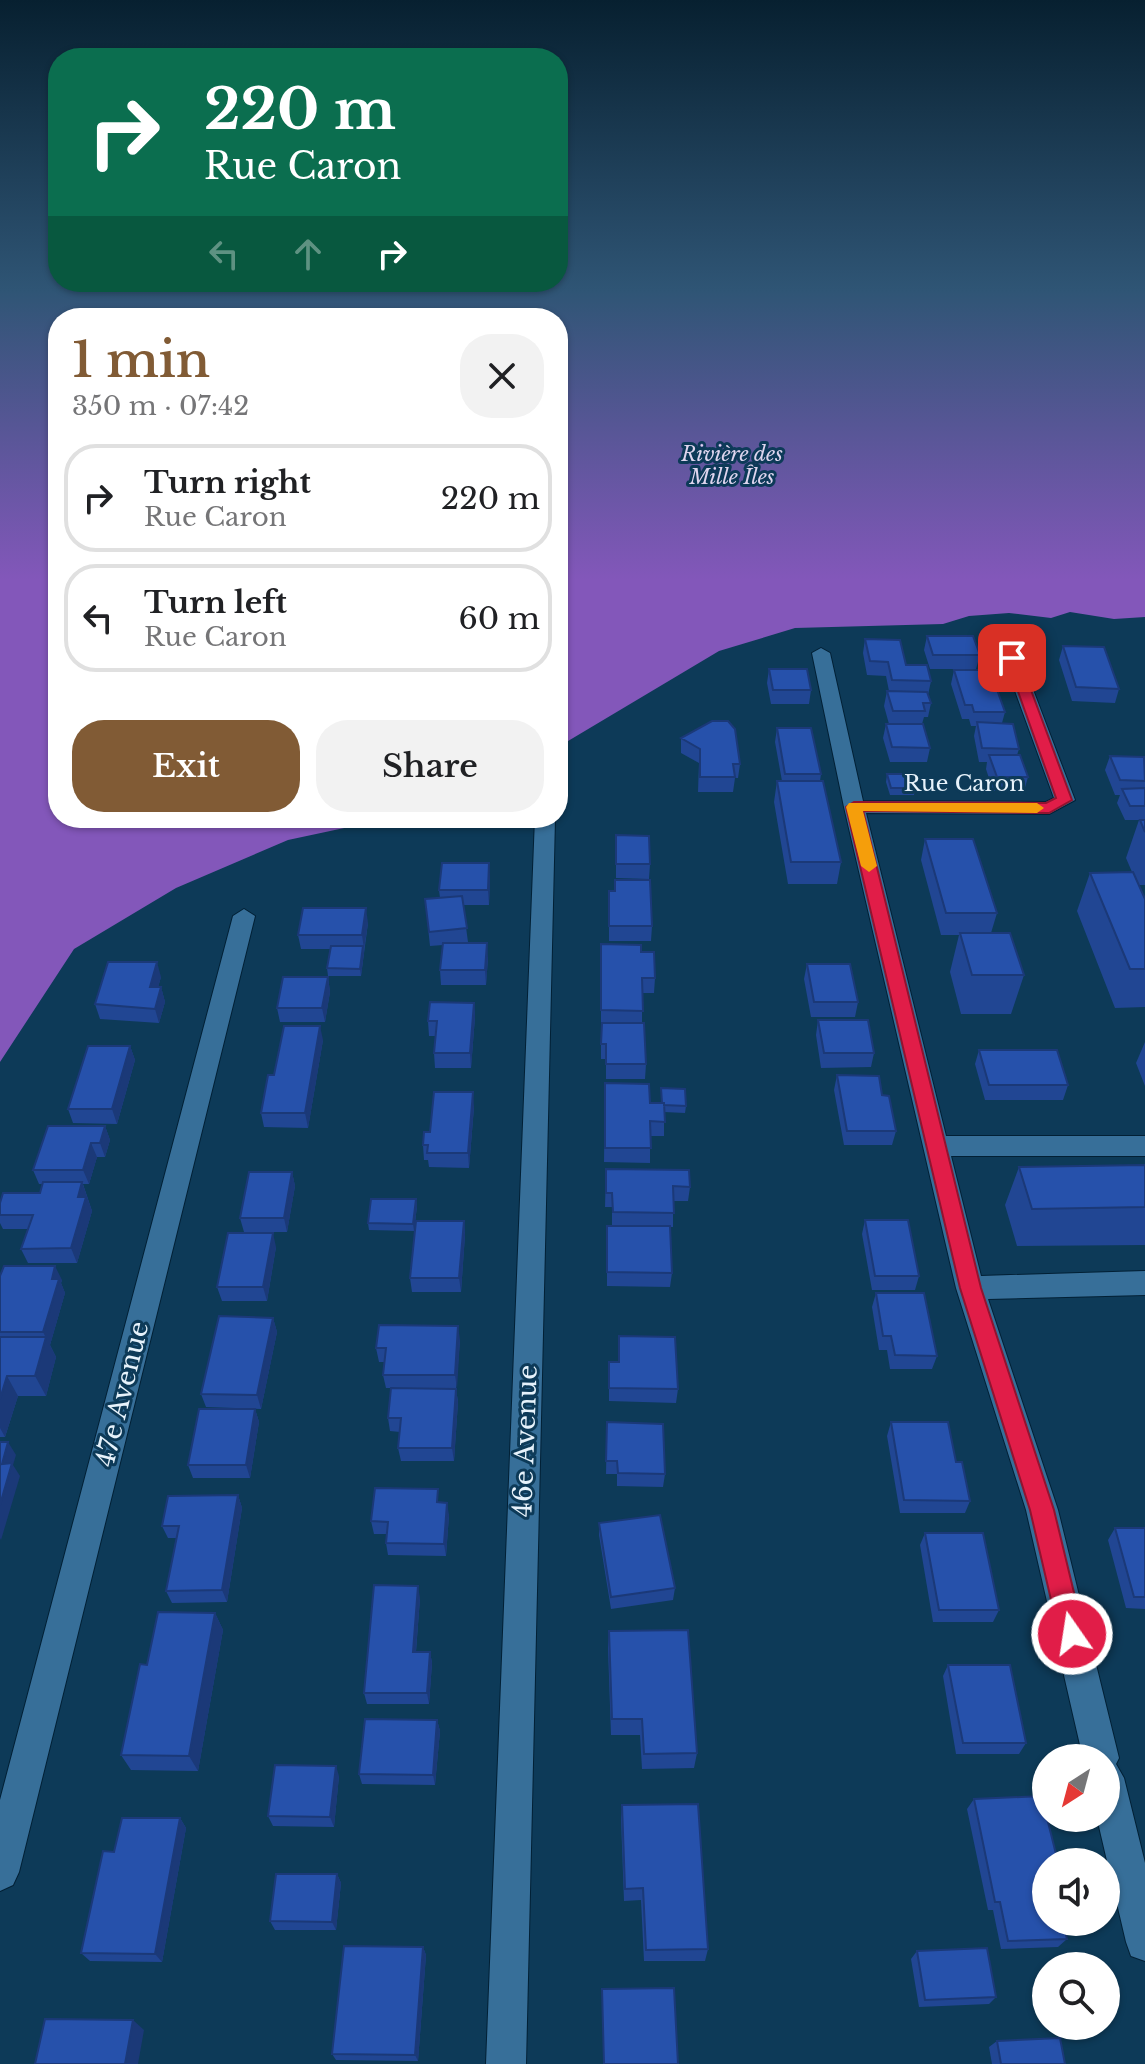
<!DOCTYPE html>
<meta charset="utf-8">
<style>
:root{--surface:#fff;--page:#f2f2f2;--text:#202124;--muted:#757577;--line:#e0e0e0;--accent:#815b35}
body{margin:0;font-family:"Libre Baskerville",serif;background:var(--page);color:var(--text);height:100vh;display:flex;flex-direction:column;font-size:30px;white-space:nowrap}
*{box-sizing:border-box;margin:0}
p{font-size:26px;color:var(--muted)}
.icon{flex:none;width:44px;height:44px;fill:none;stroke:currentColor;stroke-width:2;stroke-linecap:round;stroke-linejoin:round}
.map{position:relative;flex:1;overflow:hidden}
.panel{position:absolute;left:48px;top:308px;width:520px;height:520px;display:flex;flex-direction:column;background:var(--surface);border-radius:32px;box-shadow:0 2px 6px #0004}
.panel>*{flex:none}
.hud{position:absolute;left:48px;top:48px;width:520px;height:244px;border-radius:32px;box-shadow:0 2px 6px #0004;background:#0b6e4f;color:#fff;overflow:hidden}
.needle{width:52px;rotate:216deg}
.buttons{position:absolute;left:1032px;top:1744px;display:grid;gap:16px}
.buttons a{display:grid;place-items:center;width:88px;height:88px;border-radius:50%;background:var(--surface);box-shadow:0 2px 6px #0004;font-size:40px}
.pin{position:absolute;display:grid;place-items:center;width:68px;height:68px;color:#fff;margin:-34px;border-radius:16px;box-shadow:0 4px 12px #0006}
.me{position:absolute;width:88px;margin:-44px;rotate:347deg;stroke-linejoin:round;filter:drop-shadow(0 0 6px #0008)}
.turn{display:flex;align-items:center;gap:28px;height:168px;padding:0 24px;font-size:36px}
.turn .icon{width:104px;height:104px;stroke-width:2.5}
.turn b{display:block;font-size:56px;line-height:68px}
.lanes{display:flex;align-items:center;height:76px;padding:0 24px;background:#0003;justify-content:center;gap:40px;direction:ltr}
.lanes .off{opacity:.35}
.round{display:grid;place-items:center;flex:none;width:84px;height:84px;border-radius:32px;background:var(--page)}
.overview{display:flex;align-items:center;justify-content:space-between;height:136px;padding:0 24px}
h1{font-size:48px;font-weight:600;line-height:60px;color:var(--accent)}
.primary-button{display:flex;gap:16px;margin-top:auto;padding:16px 24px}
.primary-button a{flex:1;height:92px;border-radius:32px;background:var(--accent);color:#fff;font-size:32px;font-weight:600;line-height:92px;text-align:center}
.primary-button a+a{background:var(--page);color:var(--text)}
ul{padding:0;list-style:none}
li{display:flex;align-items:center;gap:24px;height:108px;margin:0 16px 12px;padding:0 8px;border:4px solid var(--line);border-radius:32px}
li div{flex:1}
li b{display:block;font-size:30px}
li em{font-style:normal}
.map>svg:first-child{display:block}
.water{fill:#8357ba}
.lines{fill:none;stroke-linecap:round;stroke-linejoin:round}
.minor-casing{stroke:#022035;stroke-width:2}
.minor{fill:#376f99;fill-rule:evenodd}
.wall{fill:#214693}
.shaded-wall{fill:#1b3978}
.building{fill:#2651ab;stroke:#1b3978;stroke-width:2}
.route{fill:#e11d48;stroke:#92132f;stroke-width:2}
.slow{fill:#f59e0b}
.labels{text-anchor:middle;stroke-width:6;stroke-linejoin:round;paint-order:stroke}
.far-water-label{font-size:20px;font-style:italic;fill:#ded5ee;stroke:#0d3a58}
.street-label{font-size:22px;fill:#e6f2fb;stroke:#0d3a58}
.near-street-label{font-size:26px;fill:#e6f2fb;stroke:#0d3a58}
</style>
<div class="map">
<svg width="1145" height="2064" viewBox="0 0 1145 2064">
<rect width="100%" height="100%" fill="#0d3a58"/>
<!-- water -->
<path class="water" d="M0,291H1145V617L1114,619L1070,612L1051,618L1009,613L969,616L943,624L795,628L719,651L558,747V318H58V818H391L288,840L176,888L74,949L0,1062Z"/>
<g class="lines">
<!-- minor casing -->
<g class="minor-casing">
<path id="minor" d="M821,648L830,653L863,801L1046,802L1054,798L1003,658L1012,653L1021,658L1075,800L1049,814L866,813L946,1136H1145V1156H951L981,1276L1145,1271V1295L988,1299L1058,1510L1119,1758L1116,1764L1124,1778L1145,1863V1961L1131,1956L1126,1942L1097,1818H1106V1758H1083L1026,1510L956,1288L844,807L812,653Z
M535,818H555L526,2064H486Z
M244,909L255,916L19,1872L13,1885L0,1891V1800L233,916Z"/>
</g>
<!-- minor -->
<use href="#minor" class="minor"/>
</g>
<!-- wall -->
<path class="wall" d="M927,636L980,655L976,669H930L924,650Z
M865,639L931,681L928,695L931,703L928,717H924L922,724L930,748L927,762H890L883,738L886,724H889L884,706L887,691H889L886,676L867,675L863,653Z
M1063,646L1119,689L1115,703L1072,701L1059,660Z
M769,669L811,690L809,704H771L767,683Z
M954,670L1005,712L1002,723L1019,749L1017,755L1028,777L1024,791H993L986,769L987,762H979L974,736L976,726H971L969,719H962L951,684Z
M777,728L821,774L820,781L841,862L837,884H788L774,802L777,781H782L775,742Z
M681,738L740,764L738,778H735L733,792H698L699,763L681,753Z
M1110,756L1145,758V885H1138L1145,899V1007L1115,1008L1077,911L1090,873L1132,872L1126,858L1139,820H1125L1117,803L1120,795H1115L1105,770Z
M887,774L915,788L914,795H890L886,782Z
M616,835L650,864L649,879L616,878Z
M925,839L997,913L991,933L1024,975L1011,1014H961L950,972L959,935H941L921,860Z
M490,877L489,905H463L468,942L488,958L486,985H441L440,970L443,945L430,946L425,899L440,898L439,890Z
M609,891L652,926L651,941H609Z
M368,923L361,976H328L327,968L330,949H301L298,935Z
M601,944L641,952L655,978L654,993H642V1023L646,1064L645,1079H606V1059H601Z
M807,964L858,1002L855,1017H811L804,979Z
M161,977L158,987H161L165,1002L159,1023L100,1019L95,1004Z
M328,977L330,992L325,1022H280L277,1008Z
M474,1003L475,1017L471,1068H435L434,1053L436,1036H429L428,1021Z
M818,1020L874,1053L871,1067L821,1068L816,1035Z
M323,1040L308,1128L264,1127L261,1113L274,1075Z
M1145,1042V1086L1136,1063Z
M130,1046L135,1060L117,1124L73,1123L68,1109Z
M979,1050L1068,1085L1063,1100H985L975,1064Z
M837,1075L882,1095L896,1131L892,1145H844L834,1090Z
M605,1083L650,1103H661V1088L686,1106L685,1113L664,1112V1136H650V1163L604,1162Z
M474,1107L469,1168L429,1167L428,1160H424L423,1145L430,1132Z
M105,1126L110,1140L105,1157H97L89,1184H83L92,1211L77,1263H28L21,1249L28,1229H3L0,1223V1203L40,1193L42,1184H39L33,1170Z
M1145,1165V1245L1017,1246L1005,1205L1019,1167Z
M606,1169L690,1187L688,1201H673V1227H670L672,1273L670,1287L607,1286V1226H612V1207H605Z
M292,1172L295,1186L287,1232H244L240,1218Z
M416,1199L417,1206L414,1231L369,1230L368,1223Z
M865,1220L919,1276L915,1290H872L862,1234Z
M464,1221L465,1235L461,1292H412L410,1278Z
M276,1247L267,1301H222L217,1287Z
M0,1276L62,1280L61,1283L65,1293L50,1345L56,1357L46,1396H18L5,1437H0Z
M876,1293L937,1356L932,1369H890L887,1350H879L872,1307Z
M273,1318L277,1332L261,1409L206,1407L201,1394Z
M619,1336L678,1389L676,1403L609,1401V1362H618Z
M460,1340L456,1389L458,1402L454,1461H401L398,1448L400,1432L390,1431L388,1418L391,1388H386L383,1375L385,1362H379L376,1348Z
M255,1409L259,1422L250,1478H193L188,1465Z
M607,1422L665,1474L663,1487L617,1486V1474H606Z
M891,1422L956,1462L970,1501L965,1513H900L887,1436Z
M238,1495L242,1508L227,1602L172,1603L166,1591L176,1538H168L162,1526Z
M440,1502L449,1515L446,1556L388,1555L386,1543L387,1534H374L371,1521Z
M599,1523L675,1588L673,1600L611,1609L599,1535Z
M1115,1528H1145V1609L1126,1608L1108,1540Z
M925,1533L999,1610L993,1622H933L920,1545Z
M420,1598L416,1652H430L432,1663L429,1704H367L364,1693Z
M215,1613L223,1630L198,1771L131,1770L121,1755L147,1665Z
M609,1631L697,1753L694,1768L642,1769L640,1735H611L608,1648Z
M948,1665L1026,1743L1019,1754H956L943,1676Z
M437,1720L440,1731L435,1785L362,1784L359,1774Z
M339,1776L334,1827L273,1826L268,1816Z
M974,1799L1046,1862L1067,1939L1058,1947L1001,1949L993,1910H988L967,1809Z
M622,1805L708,1949L705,1961H644L641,1900L624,1901L621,1819Z
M180,1818L186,1828L162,1962L90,1961L81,1953L114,1852Z
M337,1874L341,1883L336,1930H275L270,1921Z
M423,1947L426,1955L418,2061L336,2060L332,2054Z
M917,1951L996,1997L989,2004L919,2007L911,1959Z
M997,2041L1065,2064H992L989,2047Z"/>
<!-- shaded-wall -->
<path class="shaded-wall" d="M489,863L490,877L489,905L488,890Z
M366,908L368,923L364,949L362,935Z
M487,943L488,958L486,985L485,970Z
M363,946L364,953L361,976L360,969Z
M157,962L161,977L154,1002L150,987Z
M328,977L330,992L325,1022L322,1008Z
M161,987L165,1002L159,1023L155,1009Z
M474,1003L475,1017L471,1068L470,1053Z
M320,1026L323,1040L308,1128L305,1113Z
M130,1046L135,1060L117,1124L112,1109Z
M473,1092L474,1107L469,1168L468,1153Z
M105,1126L110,1140L105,1157L100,1143Z
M91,1143L97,1157L89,1184L83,1170Z
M292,1172L295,1186L287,1232L284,1218Z
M82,1182L92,1211L77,1263L71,1248L78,1197Z
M416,1199L417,1206L414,1231L413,1224Z
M464,1221L465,1235L461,1292L459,1278Z
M273,1233L276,1247L267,1301L263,1287Z
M55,1266L62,1280L61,1283L65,1293L50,1345L56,1357L46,1396L35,1376L46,1338L43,1332L52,1279Z
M273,1318L277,1332L261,1409L257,1395Z
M458,1326L460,1340L457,1389L455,1375Z
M7,1376L18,1396L5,1437L0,1428V1399Z
M456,1389L458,1402L454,1461L452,1448Z
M255,1409L259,1422L250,1478L246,1465Z
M8,1442L16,1455L13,1465L20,1476L1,1540L0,1538V1505L2,1464Z
M238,1495L242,1508L227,1602L222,1590Z
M447,1503L449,1515L446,1556L444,1544Z
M418,1586L420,1598L415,1663L413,1652Z
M215,1613L223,1630L198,1771L189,1756Z
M430,1652L432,1663L429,1704L427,1693Z
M437,1720L440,1731L435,1785L433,1775Z
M336,1766L339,1776L334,1827L330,1817Z
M180,1818L186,1828L162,1962L155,1954Z
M337,1874L341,1883L336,1930L332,1922Z
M423,1947L426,1955L418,2061L415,2055Z
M133,2020L144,2030L138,2064H125Z"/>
<!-- building -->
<path class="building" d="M927,636H973L980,655H933Z
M865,639L900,640L906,665H927L931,681L892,680L888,662L870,661Z
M1063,646L1104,647L1119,689L1076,687Z
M769,669H807L811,690H773Z
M954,670H990L1005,712H974L972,705H965Z
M887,691L927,692L931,703H923L925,711H893Z
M712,721H728L735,729L740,764H733L735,777H700V749L681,738Z
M977,722L1013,724L1019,749L982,748Z
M886,724H923L930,748L892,747Z
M777,728H811L821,774H785Z
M989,755H1020L1028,777H997Z
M1110,756L1144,757L1145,781L1120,780Z
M887,774H911L915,788H891Z
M777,781H823L841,862H791Z
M1145,788V806H1130L1122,789Z
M1140,820H1145V832Z
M616,835L649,836L650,864H616Z
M925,839H973L997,913H946Z
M442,863H489L488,890H439Z
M1133,872L1145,899V969H1130L1090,873Z
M615,880H650L652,926H609V891H615Z
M462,896L467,928L429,932L425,899Z
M303,908H366L362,935H298Z
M960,933H1010L1024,975H972Z
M443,943H487L485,970H440Z
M601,944L641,945V952H654L655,978H642L643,1011L601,1010Z
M331,946H363L360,969L327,968Z
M108,962H157L150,987H161L155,1009L95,1004Z
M807,964H850L858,1002H814Z
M283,977H328L322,1008H277Z
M430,1002L474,1003L470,1053H434L437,1021H428Z
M818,1020H868L874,1053H824Z
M602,1023H644L646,1064H606V1044H601Z
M284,1026H320L305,1113H261L268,1075H274Z
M88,1046H130L112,1109H68Z
M979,1050H1057L1068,1085H989Z
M837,1075L879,1076L882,1095L889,1096L896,1131H847Z
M605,1083L649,1084L650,1103H664L665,1122L650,1121L651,1148H605Z
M661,1088L685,1089L686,1106L664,1105V1103H662Z
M434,1092H473L468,1153H427L428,1145H423L424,1132H430Z
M48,1126H105L100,1143H91L83,1170H33Z
M1145,1165V1207L1032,1209L1019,1167Z
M606,1169L689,1170L690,1187L673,1186L674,1213L613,1212L612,1193H606Z
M249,1172H292L284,1218H240Z
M43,1182H82L78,1197H86L71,1248L21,1249L33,1215H0V1203L3,1193H40Z
M371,1199H416L413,1224L368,1223Z
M865,1220H908L919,1276H875Z
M416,1221H464L459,1278H410Z
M607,1226H670L672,1273L607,1272Z
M228,1233H273L263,1287H217Z
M4,1266H55L52,1279H59L43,1332H0V1276Z
M876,1293H924L937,1356L895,1355L891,1336H883Z
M219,1316L273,1318L257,1395L201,1394Z
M379,1325L458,1326L455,1375H383L386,1348H376Z
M619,1336L675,1337L678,1389L609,1388V1362H619Z
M0,1337H46L35,1376H7L0,1399Z
M391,1388L456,1389L452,1448H398L401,1418H388Z
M199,1409H255L246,1465H188Z
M607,1422L663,1424L665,1474L618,1473L617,1461H606Z
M891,1422H948L956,1462H962L970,1501L904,1500Z
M0,1442H8L2,1464L12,1463L0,1505Z
M375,1488L438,1489L437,1502L447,1503L444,1544L386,1543L388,1522L371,1521Z
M238,1495L222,1590L166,1591L179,1526H162L168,1496Z
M660,1515L675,1588L611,1597L599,1523Z
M1115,1528H1145V1597H1134Z
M925,1533H983L999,1610H939Z
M374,1585L418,1586L413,1652H430L427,1693H364Z
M158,1612L215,1613L189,1756L121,1755L140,1664L147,1665Z
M688,1630L697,1753L644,1754L642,1719H612L609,1631Z
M948,1665H1010L1026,1743H963Z
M365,1719L437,1720L433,1775L359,1774Z
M275,1765L336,1766L330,1817L268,1816Z
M1042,1796L1046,1818H1047L1058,1862H1046V1922H1063L1067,1939L1008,1941L1000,1902H995L974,1799Z
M698,1804L708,1949L646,1950L643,1888L625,1889L622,1805Z
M122,1818H180L155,1954L81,1953L103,1851L114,1852Z
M276,1874H337L332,1922L270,1921Z
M344,1946L423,1947L415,2055L332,2054Z
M987,1948L996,1997L925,2000L917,1951Z
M674,1988L678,2064H604L602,1989Z
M45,2019L133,2020L125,2064H35Z
M1060,2038L1065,2064H1001L997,2041Z"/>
<!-- sky -->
<linearGradient id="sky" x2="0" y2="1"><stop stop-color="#072030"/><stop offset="0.5" stop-color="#2f5575"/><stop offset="1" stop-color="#2f5575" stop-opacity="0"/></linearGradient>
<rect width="1145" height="580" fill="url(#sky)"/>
<!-- route -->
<path class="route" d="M1012,654L1019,658L1072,800L1049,813L863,811L981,1288L1054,1510L1084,1634L1081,1643L1072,1647L1063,1643L1059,1634L1030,1510L960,1288L846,807L854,802L1046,803L1056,798L1006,658Z"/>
<!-- slow -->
<path class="slow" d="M849,803H1037L1044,808L1037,813L863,811L877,866L869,872L861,866L846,807Z"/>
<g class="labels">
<!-- far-water labels -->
<g class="far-water-label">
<text x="732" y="461">Rivière des<tspan x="732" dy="23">Mille Îles</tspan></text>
</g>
<!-- street labels -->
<g class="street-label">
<text x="964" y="791">Rue Caron</text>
</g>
<!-- near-street labels -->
<g class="near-street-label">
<text transform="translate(122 1394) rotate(-76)" y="9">47e Avenue</text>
<text transform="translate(525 1441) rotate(-88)" y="9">46e Avenue</text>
</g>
</g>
</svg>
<div class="buttons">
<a><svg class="needle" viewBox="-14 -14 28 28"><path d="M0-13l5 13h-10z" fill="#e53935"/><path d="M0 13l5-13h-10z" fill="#757577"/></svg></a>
<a><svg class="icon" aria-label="sound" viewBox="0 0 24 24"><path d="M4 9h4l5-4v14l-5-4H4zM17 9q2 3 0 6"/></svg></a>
<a><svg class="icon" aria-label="search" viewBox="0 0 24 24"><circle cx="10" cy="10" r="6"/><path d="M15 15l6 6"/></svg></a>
</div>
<div class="pin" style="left:1012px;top:658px;background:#d93025"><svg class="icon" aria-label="arrive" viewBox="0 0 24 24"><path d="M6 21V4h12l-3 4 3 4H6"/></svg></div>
<svg class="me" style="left:1072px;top:1634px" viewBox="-20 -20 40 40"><circle r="17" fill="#e11d48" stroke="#fff" stroke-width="3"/><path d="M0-11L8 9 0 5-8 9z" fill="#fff"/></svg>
<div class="hud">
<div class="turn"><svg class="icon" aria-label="right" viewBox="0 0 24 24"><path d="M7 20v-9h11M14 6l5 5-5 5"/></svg><div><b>220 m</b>Rue Caron</div></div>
<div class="lanes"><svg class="icon off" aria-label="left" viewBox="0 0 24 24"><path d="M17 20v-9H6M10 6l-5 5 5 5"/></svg><svg class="icon off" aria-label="ahead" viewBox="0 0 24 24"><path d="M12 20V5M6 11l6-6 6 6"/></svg><svg class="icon" aria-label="right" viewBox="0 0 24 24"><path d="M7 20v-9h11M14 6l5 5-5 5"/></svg></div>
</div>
<section class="panel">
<div class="overview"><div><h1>1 min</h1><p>350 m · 07:42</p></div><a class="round"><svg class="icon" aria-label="close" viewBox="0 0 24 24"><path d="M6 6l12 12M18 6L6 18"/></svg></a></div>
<ul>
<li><svg class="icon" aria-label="right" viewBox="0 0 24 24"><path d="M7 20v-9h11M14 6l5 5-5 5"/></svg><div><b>Turn right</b><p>Rue Caron</p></div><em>220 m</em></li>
<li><svg class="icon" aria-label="left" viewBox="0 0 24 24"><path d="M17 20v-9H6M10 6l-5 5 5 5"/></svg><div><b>Turn left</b><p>Rue Caron</p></div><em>60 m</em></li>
</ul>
<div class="primary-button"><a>Exit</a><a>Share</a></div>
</section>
</div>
